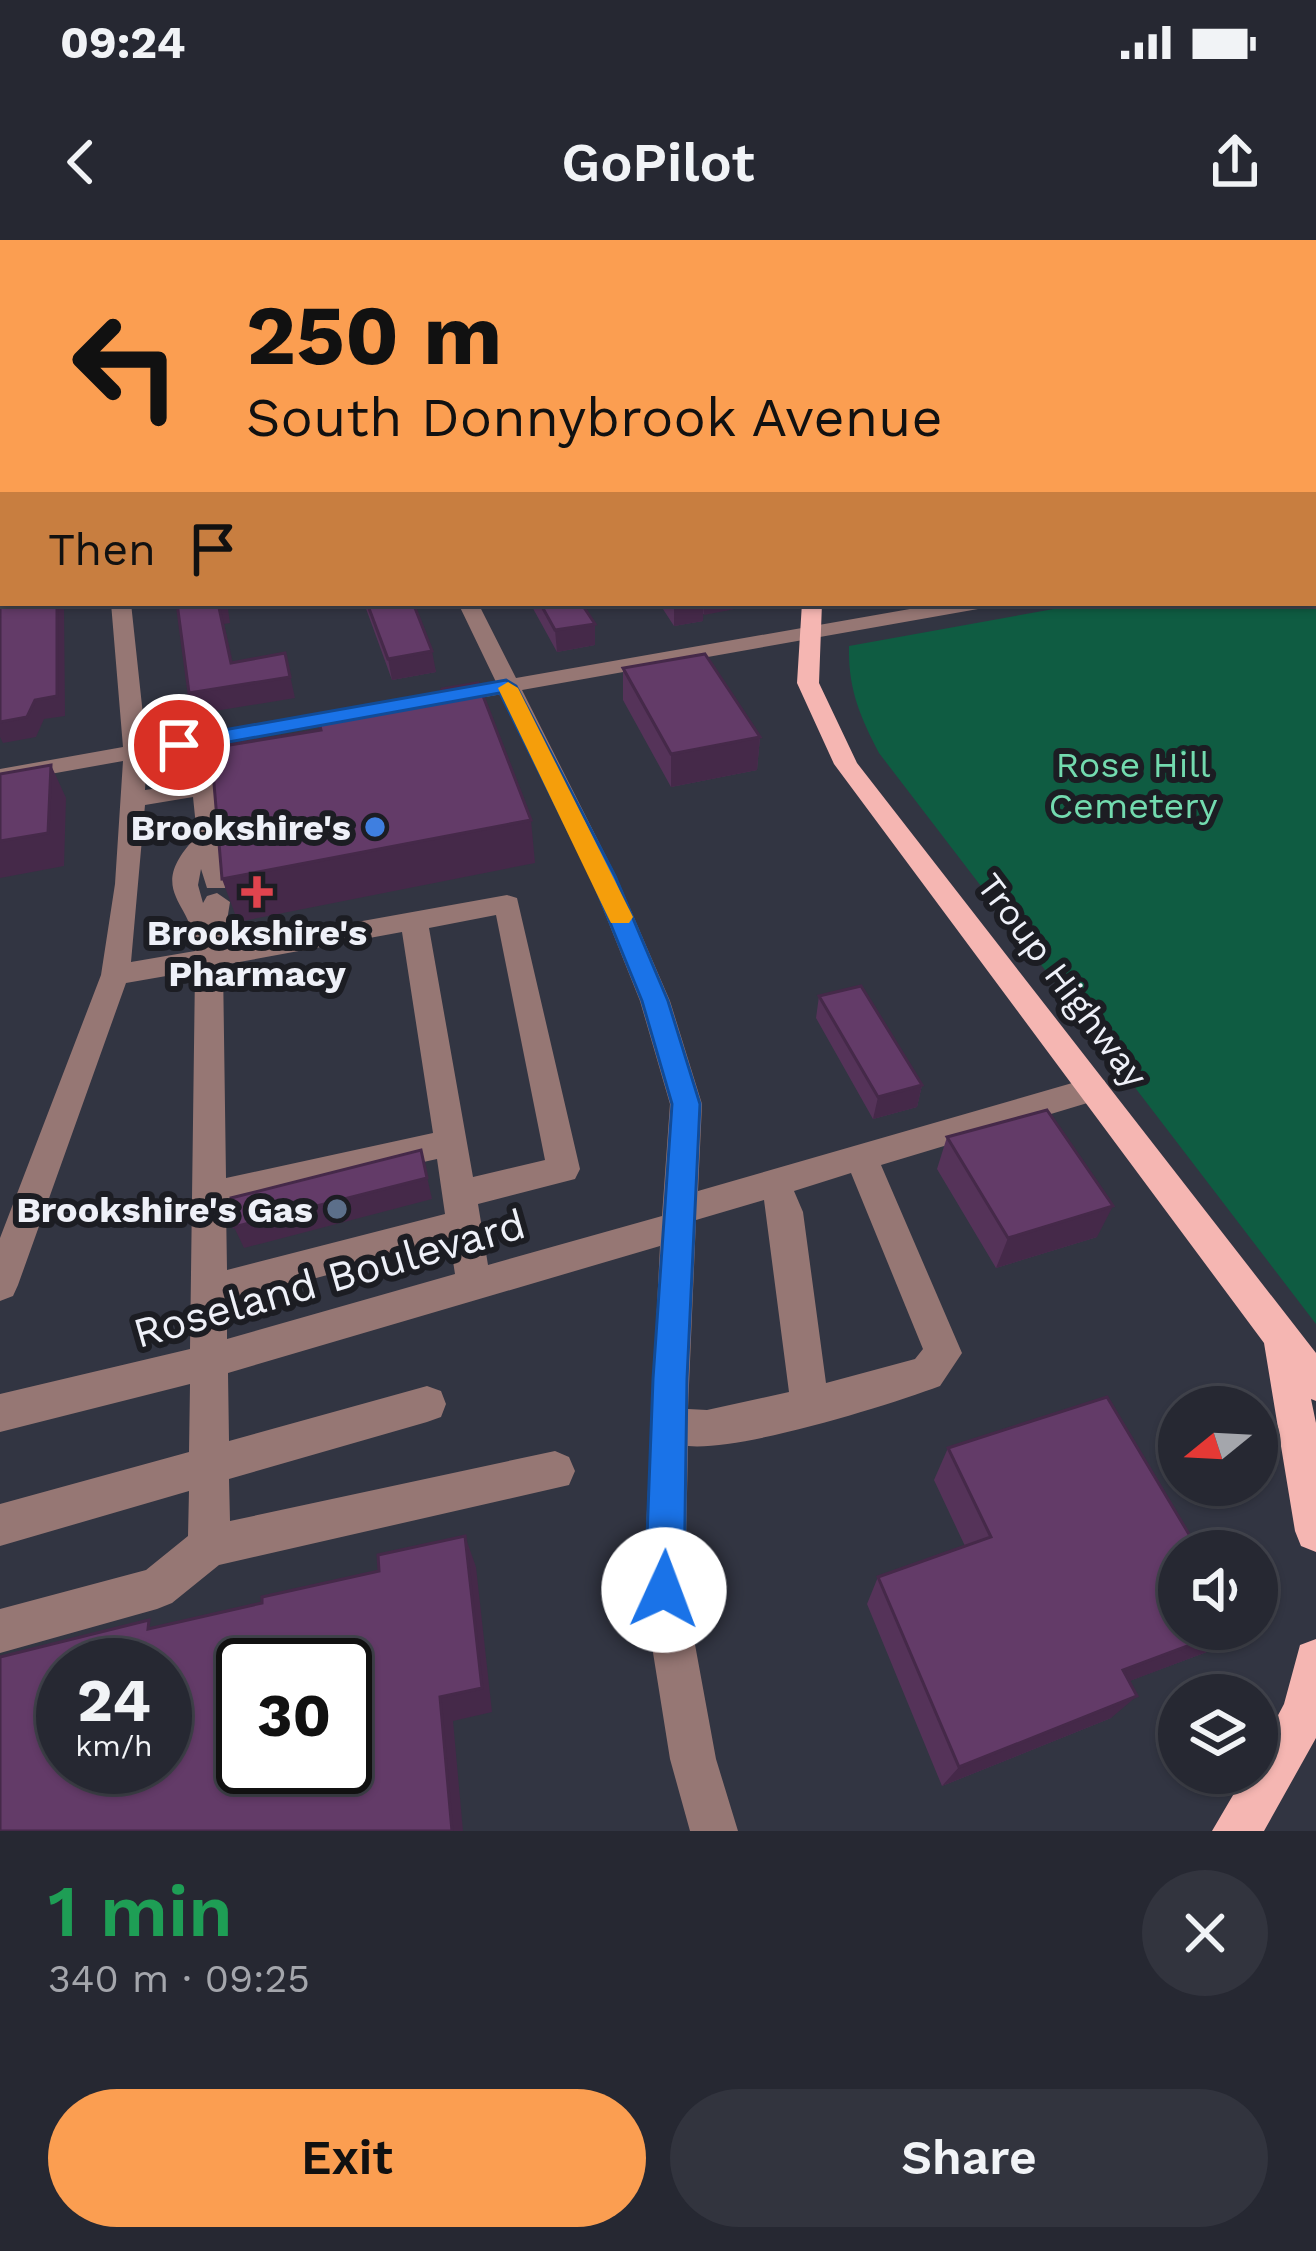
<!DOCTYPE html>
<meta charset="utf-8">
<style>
:root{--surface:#262832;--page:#32343e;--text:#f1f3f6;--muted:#a4a6ac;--line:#42444d;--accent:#fb9e51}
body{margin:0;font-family:"Work Sans",sans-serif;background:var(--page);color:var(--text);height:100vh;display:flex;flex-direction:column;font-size:45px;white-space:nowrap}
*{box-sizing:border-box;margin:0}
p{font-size:39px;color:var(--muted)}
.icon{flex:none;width:66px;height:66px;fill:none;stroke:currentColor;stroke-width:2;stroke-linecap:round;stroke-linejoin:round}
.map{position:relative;height:1591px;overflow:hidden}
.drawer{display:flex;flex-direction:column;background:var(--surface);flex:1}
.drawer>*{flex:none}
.hud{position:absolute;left:0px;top:0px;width:1317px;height:366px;box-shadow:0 3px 9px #0004,0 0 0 3px var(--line);background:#fb9e51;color:#111;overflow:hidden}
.needle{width:78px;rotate:252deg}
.buttons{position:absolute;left:1158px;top:1146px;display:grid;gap:24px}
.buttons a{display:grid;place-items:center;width:120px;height:120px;border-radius:50%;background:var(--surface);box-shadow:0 3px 9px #0004,0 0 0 3px var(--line);font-size:60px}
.speed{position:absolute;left:36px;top:1398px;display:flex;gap:24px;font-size:60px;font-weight:700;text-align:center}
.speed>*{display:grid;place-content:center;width:156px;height:156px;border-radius:50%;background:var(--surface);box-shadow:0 3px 9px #0004,0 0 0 3px var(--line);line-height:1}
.speed small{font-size:30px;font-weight:400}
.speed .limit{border:6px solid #111;border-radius:18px;background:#fff;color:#111}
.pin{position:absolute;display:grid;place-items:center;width:102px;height:102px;color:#fff;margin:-51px;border:6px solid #fff;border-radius:50%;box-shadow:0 3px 12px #0007}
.me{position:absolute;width:132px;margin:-66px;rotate:2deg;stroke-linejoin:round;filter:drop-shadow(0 0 9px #0008)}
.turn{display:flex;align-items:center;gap:42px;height:252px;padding:0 48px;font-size:54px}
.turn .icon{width:156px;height:156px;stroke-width:2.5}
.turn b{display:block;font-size:84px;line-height:102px}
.then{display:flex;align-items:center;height:114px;padding:0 48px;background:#0003;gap:24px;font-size:45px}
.round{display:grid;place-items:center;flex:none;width:126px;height:126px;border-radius:63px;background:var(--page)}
.summary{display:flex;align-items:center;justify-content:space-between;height:204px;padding:0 48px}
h1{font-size:72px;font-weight:600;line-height:90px;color:#1e9e55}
.cta{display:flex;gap:24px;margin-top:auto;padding:24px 48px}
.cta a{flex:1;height:138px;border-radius:72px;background:var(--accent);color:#111;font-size:48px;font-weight:600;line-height:138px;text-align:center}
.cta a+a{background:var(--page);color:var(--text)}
.status{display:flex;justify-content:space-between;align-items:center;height:84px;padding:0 60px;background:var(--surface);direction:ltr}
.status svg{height:33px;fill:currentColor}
header{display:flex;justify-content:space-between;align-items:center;height:156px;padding:0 48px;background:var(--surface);font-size:54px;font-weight:600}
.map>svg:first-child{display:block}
.green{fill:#0f5c42}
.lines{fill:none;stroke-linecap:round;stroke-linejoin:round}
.minor{fill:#967774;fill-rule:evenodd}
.major{fill:#f5b6b2;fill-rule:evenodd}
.wall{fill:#553359}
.shaded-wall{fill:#452949}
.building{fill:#633b68;stroke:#452949;stroke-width:3;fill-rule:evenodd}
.route{fill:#1a73e8;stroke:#114b97;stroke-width:3}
.slow{fill:#f59e0b}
.shop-dot{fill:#3f7fe0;stroke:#1c1d23;stroke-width:4.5}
.health-dot{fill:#e0444e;stroke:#1c1d23;stroke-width:4.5}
.service-dot{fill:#5c6f8a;stroke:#1c1d23;stroke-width:4.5}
.labels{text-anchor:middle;stroke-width:12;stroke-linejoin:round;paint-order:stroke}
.park-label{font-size:36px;fill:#73dbaf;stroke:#1c1d23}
.poi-label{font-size:36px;font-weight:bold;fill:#eef0f8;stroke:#1c1d23;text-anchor:end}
.street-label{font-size:36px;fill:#eef0f8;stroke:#1c1d23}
.near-street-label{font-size:42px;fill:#eef0f8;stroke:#1c1d23}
</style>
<div class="status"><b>09:24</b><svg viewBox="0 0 49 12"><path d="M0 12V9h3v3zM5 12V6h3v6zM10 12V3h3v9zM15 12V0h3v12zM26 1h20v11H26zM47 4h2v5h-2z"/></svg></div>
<header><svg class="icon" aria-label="back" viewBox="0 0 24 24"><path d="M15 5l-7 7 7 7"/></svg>GoPilot<svg class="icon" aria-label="share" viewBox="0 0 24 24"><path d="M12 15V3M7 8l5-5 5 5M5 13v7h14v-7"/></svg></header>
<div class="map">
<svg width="1316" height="1591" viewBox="0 0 1316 1591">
<rect width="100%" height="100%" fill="#323542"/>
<!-- green -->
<path class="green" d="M1314,321H1316V1084L879,513C860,476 848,449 849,406L1087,363H1314Z"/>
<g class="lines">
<!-- minor -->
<path class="minor" d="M83,0H95V3H83Z
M1314,210L1316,211V221L1314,220Z
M1314,298H1316V310H1314Z
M111,363H131L146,503L496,442L458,363H478L516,438L944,363H988L978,369L522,450L616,636L670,761L702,864L698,951L1093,837L1104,840L1109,849L1104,858L881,925L962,1113L940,1146C886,1166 742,1211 688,1206L685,1350L716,1519L738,1591H690L670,1519L643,1350L660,1006L228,1133L229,1201L427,1146L441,1151L446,1164L441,1177L427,1182L229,1239L230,1281L555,1211L569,1217L575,1231L569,1245L219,1325L172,1363L157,1369L0,1413V1369L146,1330L188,1296L189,1251L0,1306V1264L189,1212L190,1144L0,1192V1154L190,1109L195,731L126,743L18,1045L13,1056L0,1061V998L101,735L115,644L123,521L0,543V529L123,507ZM502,454L590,636L640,761L670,864L662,976L488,1025L478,964L575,939L580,929L517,658L507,655L223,706L230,662L217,653L207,656L203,663L198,645L201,629L207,648H225L229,642L216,550L234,537L264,526L252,519L218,526L197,542L145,550L147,517ZM193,557L197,596C142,653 196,662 195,711L131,722L145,565ZM496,675L545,920L473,937L429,688ZM402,692L433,893L226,938L223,725ZM437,919L445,974L227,1030L226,966ZM851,933L923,1109L915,1119L826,1143L803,972L794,951ZM764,960L789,1152L707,1170L688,1169L696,980ZM450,1002L455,1034L227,1099V1062Z"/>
<!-- major -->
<path class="major" d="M507,0H520L522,3H509Z
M802,363H822L819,443L857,523L1316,1113V1161L1311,1159L1316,1183V1312L1301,1306L1295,1291L1264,1103L834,524L797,443Z
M1316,1399V1498L1264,1591H1212L1246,1533H1257V1515L1284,1464L1300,1405Z"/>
</g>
<!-- wall -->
<path class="wall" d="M867,0H1316V80H1314V3H873Z
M364,363H413L436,432L392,440Z
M530,363H581L595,405L557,412Z
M659,363H740V368L703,374V381L674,386Z
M623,428L760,497L757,530L671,547L623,460Z
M819,756L922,845L917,867L873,879L816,778Z
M947,897L1097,997L996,1028L937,929Z
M948,1208L1179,1389H1238L1212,1410L1129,1441L1111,1478L942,1546L867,1364L878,1337L965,1306L934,1240Z"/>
<!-- shaded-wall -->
<path class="shaded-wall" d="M57,363H64L65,476L44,479L36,497L3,503L0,497V478Z
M218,363H241L242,367L228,369L230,383L224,384L238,444Z
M689,363H704L703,381L674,386V365Z
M704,363H740V368L704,375Z
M595,384V405L557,412L555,390Z
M432,411L436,432L392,440L388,419Z
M285,413L295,458L197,474L189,453Z
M760,497L757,530L671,547V514Z
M51,525L66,558L64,626L0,638V601Z
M531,580L535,623L238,682L222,639Z
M922,845L917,867L873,879L878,857Z
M421,910L432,959L244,1008L234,987Z
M1113,966L1097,997L996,1028L1008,998Z
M465,1296L476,1327L492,1472L453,1481L463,1591H452L440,1457Z
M1233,1389H1238L1212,1410L1098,1453L1123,1430Z
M1137,1456L1111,1478L942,1546L959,1527Z"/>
<!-- building -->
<path class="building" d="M0,0H62V3H3V363H57V456L35,460L27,477L0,482Z
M112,0H155V3H113Z
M171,0H474L477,3H172Z
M893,0H1316V65H1314V3H889L897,2Z
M1314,120L1316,121V171L1314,170Z
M1314,225L1316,226V261L1314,260Z
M177,363H220H218L231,423L285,413L290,437L189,453Z
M367,363H413L432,411L388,419Z
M540,363H581L595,384L555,390Z
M705,414L760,497L671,514L623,428Z
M478,443L531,580L222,639L211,508L321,490L319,482L438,460L442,449Z
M51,525L48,593L0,601V534Z
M861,746L922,845L878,857L819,756Z
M1047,870L1113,966L1008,998L947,897Z
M421,910L427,938L234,987L231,958Z
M1107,1157L1199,1311H1179V1389H1233L1123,1430L1137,1456L959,1527L878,1337L991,1297L948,1208Z
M465,1296L482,1448L440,1457L452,1591H0V1417L149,1380L148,1389L262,1363V1357L379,1331L378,1315ZM63,1425H165V1527H63ZM243,1425H345V1527H243Z"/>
<!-- route -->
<path class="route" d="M506,440L516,446L615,636L668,761L700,864L687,1139L684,1350L678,1364L664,1369L651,1364L645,1350L653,1139L672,864L642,761L591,636L500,453L179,511L169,505L179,498Z"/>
<!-- slow -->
<path class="slow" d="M508,442L518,448L633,677L629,683H611L608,677L498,448Z"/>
<!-- markers -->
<circle class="shop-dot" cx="375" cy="587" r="12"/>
<path class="health-dot" d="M251 634h12v12h12v12h-12v12h-12v-12h-12v-12h12z"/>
<circle class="service-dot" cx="337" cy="969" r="12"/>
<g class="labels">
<!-- park labels -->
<g class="park-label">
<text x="1133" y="537">Rose Hill<tspan x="1133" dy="41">Cemetery</tspan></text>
</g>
<!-- poi labels -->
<g class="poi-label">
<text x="351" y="600">Brookshire's</text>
<text x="257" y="705" text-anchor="middle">Brookshire's<tspan x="257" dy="41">Pharmacy</tspan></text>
<text x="313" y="982">Brookshire's Gas</text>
</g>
<!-- street labels -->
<g class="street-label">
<text transform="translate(1063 740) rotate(53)" y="13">Troup Highway</text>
</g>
<!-- near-street labels -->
<g class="near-street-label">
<text transform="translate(329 1038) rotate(-16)" y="15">Roseland Boulevard</text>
</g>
</g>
</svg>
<div class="buttons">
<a><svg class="needle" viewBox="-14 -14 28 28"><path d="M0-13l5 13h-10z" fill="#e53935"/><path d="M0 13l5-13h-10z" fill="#a4a6ac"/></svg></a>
<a><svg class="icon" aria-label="sound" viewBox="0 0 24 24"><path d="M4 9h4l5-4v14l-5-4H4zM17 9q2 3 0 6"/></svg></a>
<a><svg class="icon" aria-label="layers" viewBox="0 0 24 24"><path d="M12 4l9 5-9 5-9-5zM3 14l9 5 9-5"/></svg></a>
</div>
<div class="speed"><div>24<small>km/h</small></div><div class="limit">30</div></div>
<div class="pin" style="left:179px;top:505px;background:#d93025"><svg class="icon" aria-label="arrive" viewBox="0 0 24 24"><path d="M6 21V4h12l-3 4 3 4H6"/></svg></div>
<svg class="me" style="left:664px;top:1350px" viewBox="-20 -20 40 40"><circle r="19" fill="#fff"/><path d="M0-13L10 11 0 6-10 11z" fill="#1a73e8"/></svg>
<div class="hud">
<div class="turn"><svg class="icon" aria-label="left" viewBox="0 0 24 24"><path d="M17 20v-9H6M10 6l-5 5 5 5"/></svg><div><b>250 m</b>South Donnybrook Avenue</div></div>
<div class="then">Then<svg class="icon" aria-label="arrive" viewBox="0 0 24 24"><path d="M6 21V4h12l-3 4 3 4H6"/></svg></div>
</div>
</div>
<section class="drawer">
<div class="summary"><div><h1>1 min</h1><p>340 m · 09:25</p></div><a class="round"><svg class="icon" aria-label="close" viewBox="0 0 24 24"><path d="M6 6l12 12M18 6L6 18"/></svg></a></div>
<div class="cta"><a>Exit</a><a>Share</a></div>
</section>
